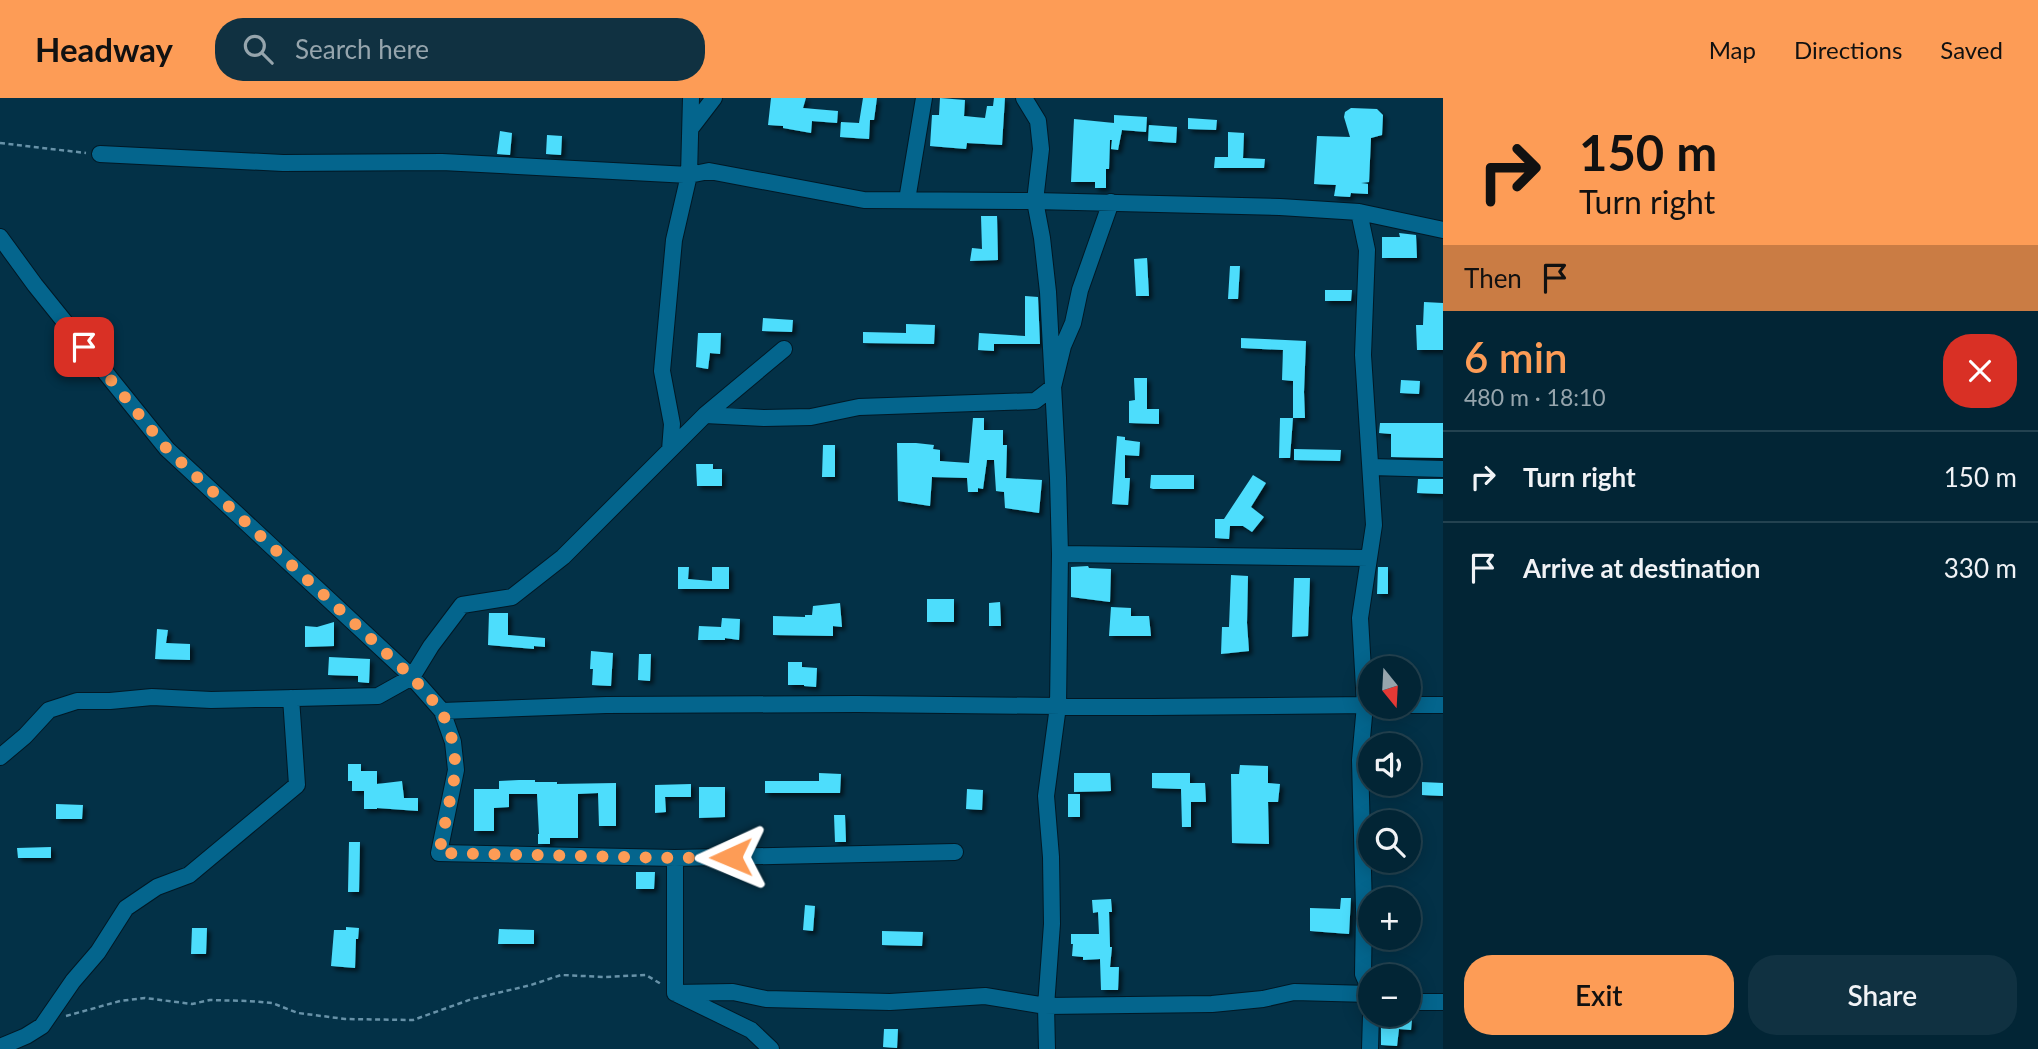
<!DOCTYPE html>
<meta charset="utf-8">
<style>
:root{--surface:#022535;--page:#103141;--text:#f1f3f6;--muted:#96a5ad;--line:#234250;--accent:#fd9c56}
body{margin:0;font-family:Lato,sans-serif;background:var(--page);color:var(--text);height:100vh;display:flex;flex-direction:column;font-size:26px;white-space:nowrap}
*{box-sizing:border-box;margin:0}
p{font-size:23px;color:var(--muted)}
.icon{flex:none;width:38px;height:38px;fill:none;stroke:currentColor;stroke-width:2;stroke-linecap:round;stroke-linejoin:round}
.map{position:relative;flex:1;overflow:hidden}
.details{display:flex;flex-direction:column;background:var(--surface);width:595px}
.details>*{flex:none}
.top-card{background:#fd9c56;color:#111;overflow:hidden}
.needle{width:46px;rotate:162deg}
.tools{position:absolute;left:1358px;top:558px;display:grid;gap:14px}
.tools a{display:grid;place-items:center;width:63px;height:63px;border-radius:50%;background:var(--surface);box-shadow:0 4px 18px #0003,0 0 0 2px var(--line);font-size:35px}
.pin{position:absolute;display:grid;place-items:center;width:60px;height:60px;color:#fff;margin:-30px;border-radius:14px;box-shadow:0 4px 10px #0006}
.me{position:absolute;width:77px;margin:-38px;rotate:269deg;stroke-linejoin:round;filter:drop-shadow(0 0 5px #0008)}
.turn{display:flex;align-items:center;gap:24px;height:147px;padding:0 21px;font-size:32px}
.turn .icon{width:91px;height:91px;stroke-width:2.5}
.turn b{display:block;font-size:49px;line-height:60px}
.then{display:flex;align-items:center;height:66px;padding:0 21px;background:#0003;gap:14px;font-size:26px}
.round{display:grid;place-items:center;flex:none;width:74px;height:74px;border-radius:28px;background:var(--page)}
.overview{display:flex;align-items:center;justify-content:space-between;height:119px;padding:0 21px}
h1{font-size:42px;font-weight:600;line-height:52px;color:var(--accent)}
.button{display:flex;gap:14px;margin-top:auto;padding:14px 21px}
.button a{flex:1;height:80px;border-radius:28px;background:var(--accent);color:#111;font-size:28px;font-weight:600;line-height:80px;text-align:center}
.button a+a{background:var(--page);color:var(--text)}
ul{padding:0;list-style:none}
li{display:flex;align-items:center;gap:21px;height:91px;padding:0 21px;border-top:2px solid var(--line)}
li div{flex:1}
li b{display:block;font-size:26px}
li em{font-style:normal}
header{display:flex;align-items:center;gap:42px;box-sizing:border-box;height:98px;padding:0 35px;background:var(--accent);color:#111}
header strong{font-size:33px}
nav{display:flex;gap:38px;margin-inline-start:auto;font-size:24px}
.search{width:490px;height:63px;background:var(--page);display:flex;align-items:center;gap:18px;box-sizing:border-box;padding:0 24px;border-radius:28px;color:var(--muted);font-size:26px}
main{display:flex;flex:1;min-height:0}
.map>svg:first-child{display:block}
.building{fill:#4eddfc;filter:url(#shadow)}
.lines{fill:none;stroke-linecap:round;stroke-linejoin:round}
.minor-casing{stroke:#011825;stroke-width:18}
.path{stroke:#6892a8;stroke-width:2.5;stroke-dasharray:5 3.5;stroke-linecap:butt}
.minor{stroke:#04658d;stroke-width:16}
.route{stroke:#fd9c56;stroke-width:12;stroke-dasharray:0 21.6}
</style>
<header>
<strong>Headway</strong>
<div class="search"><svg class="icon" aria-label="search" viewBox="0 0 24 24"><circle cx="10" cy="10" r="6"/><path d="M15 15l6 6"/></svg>Search here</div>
<nav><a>Map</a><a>Directions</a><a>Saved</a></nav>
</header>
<main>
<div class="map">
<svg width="1443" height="951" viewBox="0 0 1443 951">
<defs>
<filter id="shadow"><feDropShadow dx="3.5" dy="3.5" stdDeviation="2" flood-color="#0009"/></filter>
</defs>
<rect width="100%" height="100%" fill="#033147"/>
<!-- building -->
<path class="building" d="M771,0H806L803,10L838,13L837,25L812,23L811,35L783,30V28L768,27Z
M863,0H877L874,22H870L869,41L840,39L841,24L859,25Z
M940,0L965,2L964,18L985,20L987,8H993L994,0H1005L1002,47L967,45L966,51L930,48L932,17H939Z
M1351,10L1377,11L1383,17L1382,37L1371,40L1369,84L1361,85L1368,86V96L1351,95L1350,99L1334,98L1336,87L1314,86L1317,38L1350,39L1344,19L1345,14Z
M1114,17L1147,19L1146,34L1122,32L1118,52L1111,51L1112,42H1110L1109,71H1106V90H1095V84H1071L1074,21L1114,25Z
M1188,20L1217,22L1216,32L1188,31Z
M1149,27L1177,29L1176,45L1148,43Z
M500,33L512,35L510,57L497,56Z
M1228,34L1244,35L1243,60L1265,61L1264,70H1214L1215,59H1228Z
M547,37L562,38L561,57L546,56Z
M981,118H997L998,162L970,163L972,150L982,151Z
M1399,135L1416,137L1417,160H1382V139H1400Z
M1147,160L1149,198H1136L1134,161Z
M1230,168H1240L1238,201H1228Z
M1325,192H1352L1351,203H1325Z
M1025,198L1038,199L1040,246H994V253L978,252L979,235L1025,238Z
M1424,204L1443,205V252H1417L1416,227H1423Z
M763,220L793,222L792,234L762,233Z
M906,226L935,227L934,246L863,245V234L906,235Z
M698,235H721L720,256L710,255L708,271L696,269Z
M1241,240L1306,243L1304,294L1305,320H1293L1290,360H1279L1280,320H1293V283L1282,282L1283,252L1241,250Z
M1134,280H1147V311H1159V326L1129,325V303L1135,302Z
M1401,282L1420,283L1419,296L1400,295Z
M973,320H984V332H1003V347H1007L1006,380L1042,382L1039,415L1005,410L1004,394L996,393L994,362H987L983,391L978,390V394H968L967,380L932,379L930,408L898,403L897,345H916L934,347L933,351L940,352V363L969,365Z
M1380,325H1443V360L1391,359V336L1379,335Z
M1117,338L1125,339V342L1140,344L1139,358L1125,357V380H1130L1128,407L1112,406Z
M823,347H835V379H822Z
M1294,351L1341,352L1340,363L1294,362Z
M696,366H713V371H722V388H697Z
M1151,377H1194V391H1153L1150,390Z
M1253,377L1266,385L1251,409L1264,419L1252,434L1243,428H1230L1229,441L1215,440V421H1224Z
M1418,381H1443V396L1417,395Z
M1088,468L1089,470L1111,471L1110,504L1071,499V469Z
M678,469H689L688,481L712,483V469H729V491H678Z
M1378,469H1388V496H1377Z
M1231,477L1248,478L1247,525L1249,553L1221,556L1222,529H1229Z
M1294,480H1310L1308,538L1292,539Z
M927,501H954V524H927Z
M1000,504L1001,528H989V505Z
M840,505L842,529L833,528V538L773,537V518L805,519V517H812L813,508Z
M1111,509L1131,510V518H1149L1151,538H1109Z
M489,515H508V537L545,540V549L534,548V551L488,547Z
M722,520L740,521L739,542L725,540V542H698L699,528L721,529Z
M334,524V548L305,549V528L317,529Z
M157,531L168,532L166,545L190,546V562L155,561Z
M591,553L613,555L611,588L592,587L593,571H590Z
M639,556H651L650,583L638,582Z
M329,559L370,561L369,585L358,584V578L328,577Z
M788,564H802V569L817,570L816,589L804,588V587H788Z
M348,666H361V673H377V686L402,683L404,700H418V713L377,710V711H364V693H352V683H348Z
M1240,667L1268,668V685L1280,686L1278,704H1268L1269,746L1232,745L1231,676H1239Z
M819,675L841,676L840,695H765V683H819Z
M1074,675H1110L1111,693L1074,694Z
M1152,675H1190V685H1205L1206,704H1191V729H1182L1181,691L1152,690Z
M519,682H535V684H557V686L616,685V728H599L598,695L578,696V740H550V746H538V736H539L537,696H509V709L494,710V733H474V691H499V683Z
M1422,684L1443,685V698L1422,697Z
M691,686V699H665L666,714L655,715V687Z
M699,689H725V719L699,720Z
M967,691L983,692L982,712L966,711Z
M1068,696H1080V719H1068Z
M56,706L83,707L82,721H56Z
M834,717H845L846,744H835Z
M349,744H360L359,794H348Z
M51,749V760H18L17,750Z
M636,774H655L654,791H636Z
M1341,800H1351L1349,836L1310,833V810L1340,811Z
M1111,801L1112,814H1109L1110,849H1112L1110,869H1119L1118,892H1101L1100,861L1083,862V859L1072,858L1073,846H1071V836H1099L1098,814L1093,815L1092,802Z
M805,807L815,808L813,833L803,832Z
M346,829L359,830L358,841H356L355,870L331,868L334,832H346Z
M192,830H207L206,856H191Z
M499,831L534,832V846H498Z
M882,833L923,834L922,848L882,847Z
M1390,919L1412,922L1411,932L1399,931L1397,948L1381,947V920Z
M884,931H898L897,950L883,949Z"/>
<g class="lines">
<!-- minor casing -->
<g class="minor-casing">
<path id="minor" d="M1024,0L1038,23L1041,51L1035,103L1042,140L1048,194L1058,380L1060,456L1058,608L1046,698L1051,759L1052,826L1046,908L1047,951
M691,30L714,0
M100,56L283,65L442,64L689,77L709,73L864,102L1035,103L1280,109L1359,114L1443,132
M907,102L924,0
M1359,114L1367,152L1363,257L1374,427L1360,520L1365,607L1360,662L1364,811L1363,876L1370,892
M0,139L35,187L167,351L412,579L442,613L453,644L456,672L439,755L675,760L955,754
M705,317L764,320L811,319L859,309L1035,303L1053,289L1063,248L1073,225L1080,192L1111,104
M670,352L672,326L662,273L674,142L689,77L691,0
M1371,369L1443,371
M1060,456L1369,460
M1409,607H1443
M442,613L606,607L857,606L1152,609L1370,607
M0,659L25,638L49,612L77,603H110L152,599L211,602L378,598L412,579L431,548L462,507L512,499L563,459L705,317L784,251
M675,760V895L751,932L771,951
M675,895L733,894L766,901L890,904L985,898L1046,908L1212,906L1263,901L1294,894L1370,896
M1409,904H1443
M0,949L26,938L42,928L73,883L98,854L126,810L157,789L189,777L297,687L291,600
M1370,951L1371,917"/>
</g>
<!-- path -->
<path class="path" d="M0,45L86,55
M66,918L120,903L145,900L192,906L210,902L248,903L272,905L298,915L345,921L413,922L472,901L531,887L561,877L605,879L646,877L661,886"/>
<!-- minor -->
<use href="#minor" class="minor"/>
</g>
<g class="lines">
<!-- route -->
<path class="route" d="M84,249L167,351L412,579L442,613L453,644L456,672L439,755L675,760L731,759"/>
</g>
</svg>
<div class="tools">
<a><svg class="needle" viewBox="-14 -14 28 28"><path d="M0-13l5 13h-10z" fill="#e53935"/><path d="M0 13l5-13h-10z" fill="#96a5ad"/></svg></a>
<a><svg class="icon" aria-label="sound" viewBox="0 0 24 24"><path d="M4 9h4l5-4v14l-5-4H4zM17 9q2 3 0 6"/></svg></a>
<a><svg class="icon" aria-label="search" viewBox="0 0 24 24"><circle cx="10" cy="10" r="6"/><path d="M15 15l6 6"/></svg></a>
<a>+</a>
<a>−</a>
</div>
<div class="pin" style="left:84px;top:249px;background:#d93025"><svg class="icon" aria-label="arrive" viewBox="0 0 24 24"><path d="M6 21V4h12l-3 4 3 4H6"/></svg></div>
<svg class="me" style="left:731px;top:759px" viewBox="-20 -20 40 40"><path d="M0-17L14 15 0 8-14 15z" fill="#fd9c56" stroke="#fff" stroke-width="4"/></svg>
</div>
<section class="details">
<div class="top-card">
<div class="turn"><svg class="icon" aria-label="right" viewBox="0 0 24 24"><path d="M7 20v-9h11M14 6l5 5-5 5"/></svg><div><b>150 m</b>Turn right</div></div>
<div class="then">Then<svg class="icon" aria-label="arrive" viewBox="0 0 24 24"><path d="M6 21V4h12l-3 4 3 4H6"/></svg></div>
</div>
<div class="overview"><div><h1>6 min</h1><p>480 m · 18:10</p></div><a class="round" style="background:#d93025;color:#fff"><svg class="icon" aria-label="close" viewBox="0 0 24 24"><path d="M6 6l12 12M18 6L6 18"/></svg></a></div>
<ul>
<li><svg class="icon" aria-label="right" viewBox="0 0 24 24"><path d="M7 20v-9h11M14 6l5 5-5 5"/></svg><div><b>Turn right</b></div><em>150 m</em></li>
<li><svg class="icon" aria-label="arrive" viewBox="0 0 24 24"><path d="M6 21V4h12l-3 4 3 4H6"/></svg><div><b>Arrive at destination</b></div><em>330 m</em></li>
</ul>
<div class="button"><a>Exit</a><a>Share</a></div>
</section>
</main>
